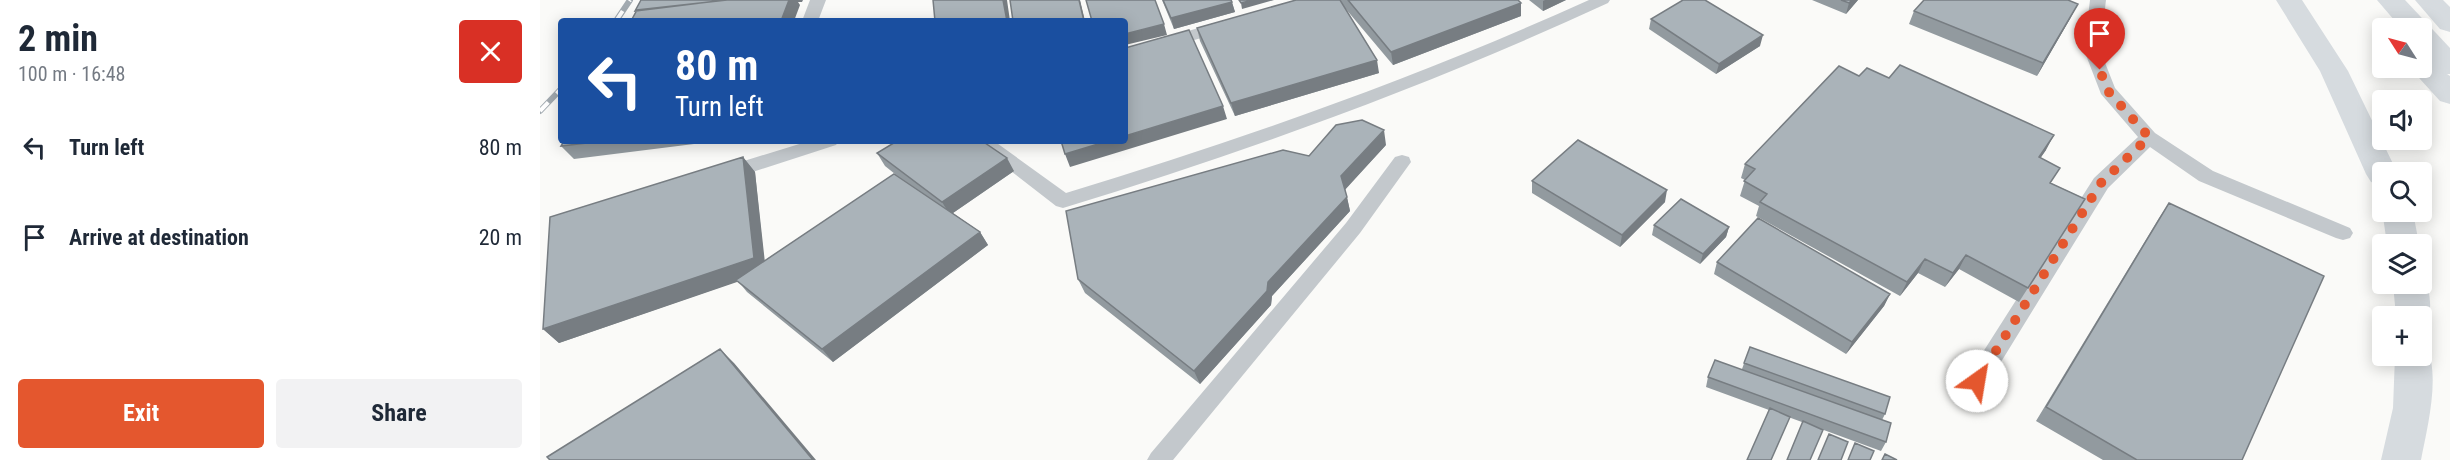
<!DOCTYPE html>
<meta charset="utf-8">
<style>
:root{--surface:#fff;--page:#f2f2f3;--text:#1f2937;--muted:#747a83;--accent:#e4572e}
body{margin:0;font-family:"Roboto Condensed",sans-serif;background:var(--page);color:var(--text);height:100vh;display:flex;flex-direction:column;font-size:22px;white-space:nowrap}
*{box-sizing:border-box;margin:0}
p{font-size:20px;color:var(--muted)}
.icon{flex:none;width:33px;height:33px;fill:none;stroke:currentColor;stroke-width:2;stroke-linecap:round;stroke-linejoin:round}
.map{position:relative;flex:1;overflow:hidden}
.sheet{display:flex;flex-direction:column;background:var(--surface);width:540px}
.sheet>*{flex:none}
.guide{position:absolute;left:18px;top:18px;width:570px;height:126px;border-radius:6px;box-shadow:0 3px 15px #0003;background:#1a4fa0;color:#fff;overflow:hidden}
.needle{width:39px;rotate:306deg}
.tools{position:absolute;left:1832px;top:18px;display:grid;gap:12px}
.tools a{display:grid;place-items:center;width:60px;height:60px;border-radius:6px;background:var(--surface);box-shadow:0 3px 15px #0003;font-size:30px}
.pin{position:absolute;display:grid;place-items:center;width:51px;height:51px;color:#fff;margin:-62px -26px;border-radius:50% 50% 50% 0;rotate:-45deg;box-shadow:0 0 6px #0007}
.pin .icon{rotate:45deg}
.me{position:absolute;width:66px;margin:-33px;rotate:32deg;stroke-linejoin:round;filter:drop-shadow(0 0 4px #0008)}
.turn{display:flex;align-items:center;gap:21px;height:126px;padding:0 18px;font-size:27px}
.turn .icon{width:78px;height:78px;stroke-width:2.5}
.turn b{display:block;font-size:42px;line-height:51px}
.round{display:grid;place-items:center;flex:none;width:63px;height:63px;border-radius:6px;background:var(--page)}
.summary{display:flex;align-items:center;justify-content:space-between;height:102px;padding:0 18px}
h1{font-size:36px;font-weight:700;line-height:45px}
.action{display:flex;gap:12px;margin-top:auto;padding:12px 18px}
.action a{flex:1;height:69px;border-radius:6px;background:var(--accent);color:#fff;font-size:24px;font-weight:700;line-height:69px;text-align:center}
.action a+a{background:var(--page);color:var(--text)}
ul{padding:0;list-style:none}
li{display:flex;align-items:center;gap:18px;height:90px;padding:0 18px}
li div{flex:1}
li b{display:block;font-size:22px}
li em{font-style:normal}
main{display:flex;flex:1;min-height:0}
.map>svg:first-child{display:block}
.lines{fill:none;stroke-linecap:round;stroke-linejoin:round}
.service{fill:#c3c8cc;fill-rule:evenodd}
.primary{fill:#d6dbdf;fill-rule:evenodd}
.motorway{fill:#d6dbdf;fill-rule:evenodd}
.rail-casing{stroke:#a2aab0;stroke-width:6}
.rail{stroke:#fff;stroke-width:4;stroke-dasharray:12;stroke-linecap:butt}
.wall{fill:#929a9f}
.shaded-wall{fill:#777d82}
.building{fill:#aab3b9;stroke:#777d82;stroke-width:1.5}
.route{stroke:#e4572e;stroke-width:10;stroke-dasharray:0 18}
</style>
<main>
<section class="sheet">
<div class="summary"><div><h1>2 min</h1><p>100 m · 16:48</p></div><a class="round" style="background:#d93025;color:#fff"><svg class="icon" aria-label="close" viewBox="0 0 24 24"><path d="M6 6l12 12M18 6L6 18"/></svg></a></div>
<ul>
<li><svg class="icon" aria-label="left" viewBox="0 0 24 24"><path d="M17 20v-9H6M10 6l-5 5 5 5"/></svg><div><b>Turn left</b></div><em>80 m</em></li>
<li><svg class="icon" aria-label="arrive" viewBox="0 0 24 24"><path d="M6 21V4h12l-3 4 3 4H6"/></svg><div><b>Arrive at destination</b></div><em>20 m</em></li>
</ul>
<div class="action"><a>Exit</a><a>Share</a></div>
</section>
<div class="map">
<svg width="1910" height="460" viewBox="0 0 1910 460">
<rect width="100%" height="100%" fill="#fafaf8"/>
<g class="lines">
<!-- service -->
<path class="service" d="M270,0H286L278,21H262Z
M1049,0H1070L1068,3C891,85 709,151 523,208L516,206L432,141H454L526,193C704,139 879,77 1049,0Z
M1550,0H1566L1560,50L1575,88L1615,133L1673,171L1810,228L1813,233L1810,238L1803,240L1796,238L1659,181L1610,147L1568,188L1445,388L1437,390L1429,388L1426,381L1429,374L1554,178L1598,137L1561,94L1544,50Z
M683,21L691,26L689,30L585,60V49Z
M269,141H299L296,145L185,181L178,179L176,174L178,169Z
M862,155L869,157L871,162L820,233L633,460H607L611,453L806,223L855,157Z"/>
<!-- primary -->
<path class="primary" d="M1837,0H1865L1910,48V74H1907L1910,76V104L1900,101L1870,68H1881V54L1885,55L1881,51V28H1861Z
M1875,0H1903L1910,7V32L1900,29Z"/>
<!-- motorway -->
<path class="motorway" d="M1736,0H1762L1808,71L1857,172H1842V185L1831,182L1826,174L1780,71Z
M1842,210L1873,212L1879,244H1847Z
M1881,274C1891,287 1893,312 1886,326L1881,328V316H1856L1853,284H1881Z
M1881,344L1886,345C1901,376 1887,428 1881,460H1841L1853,408L1855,356H1881Z"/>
<!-- rail casing -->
<g class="rail-casing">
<path id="rail" d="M76,21L90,0
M0,111L21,89"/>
</g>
<!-- rail -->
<use href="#rail" class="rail"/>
</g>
<!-- wall -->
<path class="wall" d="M622,0H691L695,12L634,29Z
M756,0H978L981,3V16L853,65L805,8L839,73L695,116L660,41L657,28Z
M989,0H1026L1003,11Z
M1272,0H1318L1306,14Z
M1374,11L1531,17L1497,76L1369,24Z
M1111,19L1220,46L1176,74L1109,29Z
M1319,76L1506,150L1500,158L1511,183L1545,199L1479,302L1419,269L1405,287L1378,273L1360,296L1216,216L1219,206L1200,196L1205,180L1201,178L1205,164Z
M24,141H178L34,159L21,146Z
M846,145L805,189L810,211L732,296L731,305L660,384L545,293L538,279Z
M337,153L474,171L413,213L440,232L448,245L293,362L207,292L198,281L19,343L3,329L203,157L215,172L224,261L355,174L345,166Z
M992,181L1125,202L1080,247L992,193Z
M1629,203L1702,460H1563L1496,421L1619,218Z
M1114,225L1189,227L1186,237L1160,264L1112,235Z
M1177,262L1350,294L1344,306L1306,354L1174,274Z
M1210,347L1345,414L1342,420L1346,442L1341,451L1166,387L1168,377L1202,369Z"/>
<!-- shaded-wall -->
<path class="shaded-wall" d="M184,0H263L262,2H258L260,5L254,21H103L95,11Z
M463,0H467L470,21H467Z
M539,0H540L545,21H544Z
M713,0H734L702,9L701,3Z
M1005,0H1026L1003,11V1Z
M1312,0H1318L1306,14L1309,3Z
M692,2L695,12L634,29L631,18Z
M981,3V16L853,65L851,52Z
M1538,4L1531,17L1497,76L1503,63Z
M624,24L627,35L585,45V34Z
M1223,35L1220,46L1176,74L1179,64Z
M837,60L839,73L695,116L691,103Z
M683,106L687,119L530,167L525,154L568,141H585V136Z
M844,130L846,145L804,191L801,176Z
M1514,135L1506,150L1491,172L1499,157Z
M203,157L215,172L226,272L19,343L3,329Z
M467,158L474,171L410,215L402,202Z
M1127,190L1125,202L1080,247L1082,235Z
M807,197L810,211L732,296L731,305L660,384L654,371L728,282Z
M1189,227L1186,237L1160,264L1163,254Z
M440,232L448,245L293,362L282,349Z
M1426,255L1419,269L1405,287L1413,273Z
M1385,259L1378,273L1360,296L1367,282Z
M1350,294L1344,306L1306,354L1312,342Z
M180,349L194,363L276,460H273Z"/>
<!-- building -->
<path class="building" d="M101,0H185L95,11Z
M187,0H249L241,21H91L97,10Z
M393,0H463L467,21H395Z
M470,0H539L544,21H473Z
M546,0H615L624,24L585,34V21H552Z
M623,0H691L692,2L631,18Z
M699,0H713L701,3Z
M756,0H800L837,60L691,103L657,28Z
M808,0H978L981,3L851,52Z
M1143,0H1165L1223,35L1179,64L1111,19Z
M1301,0H1312L1309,3Z
M1384,0H1528L1538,4L1503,63L1374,11Z
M649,30L683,106L585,136V48Z
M1360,65L1514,135L1499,157L1520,168L1510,183L1545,199L1488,288L1426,255L1413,273L1385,259L1367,282L1220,202L1227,194L1204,181L1215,169L1205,164L1299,66L1319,76L1327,68L1349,78Z
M822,120L844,130L801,176L807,197L728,282L727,291L654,371L538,279L526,211L743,150L769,156L796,125Z
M1038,140L1127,190L1082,235L992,181Z
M24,141H64L21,146Z
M357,141H442L467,158L402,202L337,153Z
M521,141H568L525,154Z
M203,157L214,258L3,329L10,217Z
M354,174L440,232L282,349L196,280Z
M1141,199L1189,227L1163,254L1114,225Z
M1629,203L1784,276L1702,460H1597L1506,407Z
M1218,218L1350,294L1312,342L1177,262Z
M1210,347L1350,397L1345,414L1204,363Z
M180,349L273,460H10L7,457Z
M1175,360L1351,423L1346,442L1168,377Z
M1230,408L1250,417L1231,460H1207Z
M1263,421L1283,430L1270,460H1247Z
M1289,434L1308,442L1301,460H1278Z
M1315,443L1334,451L1330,460H1308Z
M1345,454L1357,460H1342Z"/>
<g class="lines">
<!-- route -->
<path class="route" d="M1437,381L1561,183L1609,137L1567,90L1560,70"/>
</g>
</svg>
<div class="tools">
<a><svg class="needle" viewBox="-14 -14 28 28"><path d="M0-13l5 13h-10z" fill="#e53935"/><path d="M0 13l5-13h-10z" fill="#747a83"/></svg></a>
<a><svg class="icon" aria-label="sound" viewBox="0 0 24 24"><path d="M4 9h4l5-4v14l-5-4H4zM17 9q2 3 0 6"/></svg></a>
<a><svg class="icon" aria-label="search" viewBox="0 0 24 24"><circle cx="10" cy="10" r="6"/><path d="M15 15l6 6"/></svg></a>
<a><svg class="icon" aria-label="layers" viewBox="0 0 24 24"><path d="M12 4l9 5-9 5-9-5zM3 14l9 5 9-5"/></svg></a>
<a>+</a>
</div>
<div class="pin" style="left:1560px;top:70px;background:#d93025"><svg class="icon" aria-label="arrive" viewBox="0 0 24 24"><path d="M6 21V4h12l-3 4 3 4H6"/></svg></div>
<svg class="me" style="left:1437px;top:381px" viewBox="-20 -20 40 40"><circle r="19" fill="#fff"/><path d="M0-13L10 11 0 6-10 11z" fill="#e4572e"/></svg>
<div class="guide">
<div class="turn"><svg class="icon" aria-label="left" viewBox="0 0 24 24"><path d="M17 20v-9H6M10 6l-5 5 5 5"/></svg><div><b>80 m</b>Turn left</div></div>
</div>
</div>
</main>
